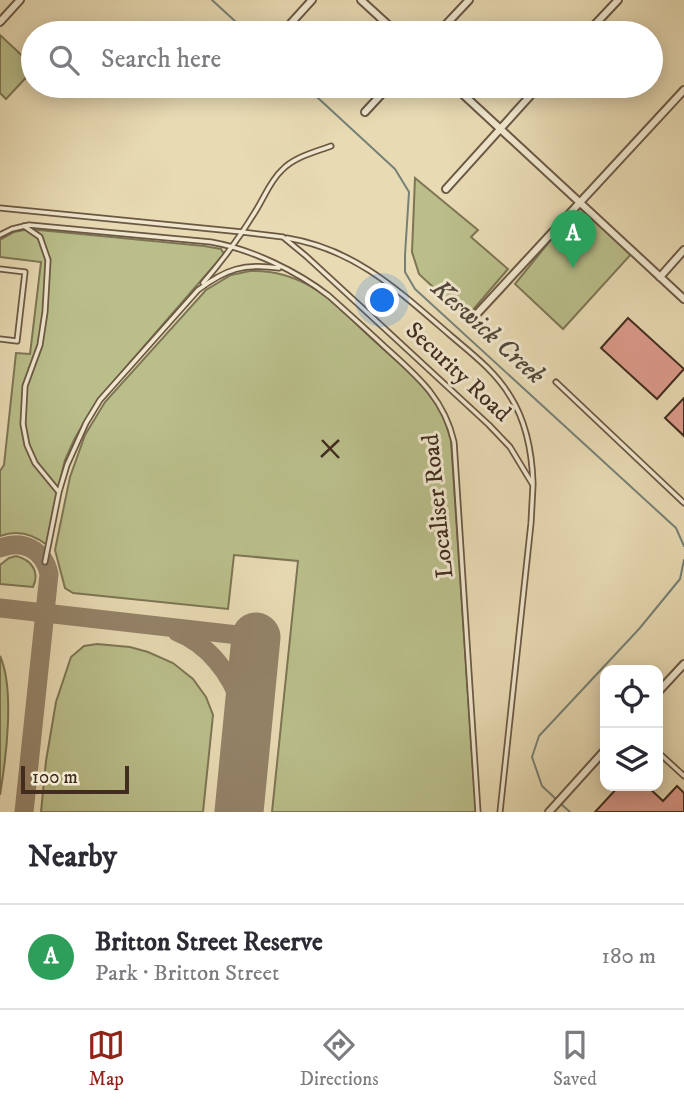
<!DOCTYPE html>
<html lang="en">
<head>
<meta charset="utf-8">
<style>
  body { margin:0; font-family:"IM FELL DW Pica",serif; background:#f7f7f7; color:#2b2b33 }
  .controls { position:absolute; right:21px; bottom:21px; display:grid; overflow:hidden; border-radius:14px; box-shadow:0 4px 18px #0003 }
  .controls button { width:63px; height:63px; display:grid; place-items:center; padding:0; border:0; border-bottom:2px solid #e1e1e2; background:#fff; color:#2b2b33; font:35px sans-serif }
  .scale { position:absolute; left:21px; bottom:18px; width:108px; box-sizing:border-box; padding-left:7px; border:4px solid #412c1f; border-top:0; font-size:19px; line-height:24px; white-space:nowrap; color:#412c1f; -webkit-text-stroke:5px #f0e7ce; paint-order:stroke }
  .you { position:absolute; left:383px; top:301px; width:24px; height:24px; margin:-18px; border:5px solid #fff; border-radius:50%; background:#1a73e8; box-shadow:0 0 0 10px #1a73e833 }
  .badge { display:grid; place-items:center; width:46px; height:46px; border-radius:50%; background:#8f2418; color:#fff; font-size:23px; font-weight:700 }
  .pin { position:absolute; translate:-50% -58px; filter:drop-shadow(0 2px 4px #0008) }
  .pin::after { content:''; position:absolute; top:37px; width:24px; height:21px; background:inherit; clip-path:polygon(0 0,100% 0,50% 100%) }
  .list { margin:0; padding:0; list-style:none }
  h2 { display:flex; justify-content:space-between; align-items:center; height:91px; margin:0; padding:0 28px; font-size:30px }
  h2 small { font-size:23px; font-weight:400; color:#7c7c81 }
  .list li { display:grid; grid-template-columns:46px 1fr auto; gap:21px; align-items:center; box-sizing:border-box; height:105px; padding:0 28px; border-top:2px solid #e1e1e2 }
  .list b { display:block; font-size:26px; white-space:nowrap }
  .list p { margin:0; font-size:23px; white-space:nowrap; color:#7c7c81 }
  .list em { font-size:23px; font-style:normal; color:#7c7c81 }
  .icon { flex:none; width:38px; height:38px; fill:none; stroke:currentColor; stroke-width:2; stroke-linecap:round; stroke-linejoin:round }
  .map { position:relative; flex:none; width:684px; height:812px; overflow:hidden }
  .search { position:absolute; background:#fff; box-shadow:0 4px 18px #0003; left:21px; right:21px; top:21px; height:77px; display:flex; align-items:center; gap:18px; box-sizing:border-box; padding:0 24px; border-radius:38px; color:#7c7c81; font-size:26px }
  .sheet { height:196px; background:#fff }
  nav { display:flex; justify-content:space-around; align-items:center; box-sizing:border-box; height:98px; border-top:2px solid #e1e1e2; background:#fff; font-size:19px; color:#7c7c81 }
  nav a { display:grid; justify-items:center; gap:4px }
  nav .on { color:#8f2418 }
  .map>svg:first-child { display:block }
  .green { fill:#b9be8a; stroke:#7d7554; stroke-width:2 }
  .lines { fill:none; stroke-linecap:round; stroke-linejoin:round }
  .stream { stroke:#758177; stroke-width:2 }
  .taxiway { stroke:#948369; stroke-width:19 }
  .runway { stroke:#948369; stroke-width:49 }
  .building { fill:#dc9b8c; stroke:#412c1f; stroke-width:2 }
  .service-casing { stroke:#6b5844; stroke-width:7 }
  .minor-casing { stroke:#6b5844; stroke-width:10 }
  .service { stroke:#f0e7ce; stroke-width:3.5 }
  .minor { stroke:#f0e7ce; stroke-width:6 }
  .ticks { fill:none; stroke:#412c1f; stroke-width:2.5 }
  .labels { text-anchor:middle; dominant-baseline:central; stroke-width:6; stroke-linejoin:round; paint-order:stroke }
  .street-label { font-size:24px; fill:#412c1f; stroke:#f0e7ce }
  .water-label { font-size:26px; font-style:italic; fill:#52483c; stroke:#f0e7ce }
</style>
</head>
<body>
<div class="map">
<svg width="684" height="812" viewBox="0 0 684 812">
  <rect width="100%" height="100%" fill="#e8dab3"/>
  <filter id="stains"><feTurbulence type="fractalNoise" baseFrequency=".00286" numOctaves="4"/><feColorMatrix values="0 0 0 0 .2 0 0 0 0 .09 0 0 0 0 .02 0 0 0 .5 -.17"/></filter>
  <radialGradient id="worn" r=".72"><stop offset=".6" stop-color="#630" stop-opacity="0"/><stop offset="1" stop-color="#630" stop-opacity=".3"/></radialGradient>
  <g class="green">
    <polygon points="0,35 33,66 33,70 6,99 0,93"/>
    <polygon points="415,178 478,230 471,237 508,269 466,318 419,274 412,252"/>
    <polygon points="580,204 633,252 563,329 515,284"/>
    <path d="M29,229l175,17 17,3 3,5 -125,144 -24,40 -10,22 -12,50 -6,35c-14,-11 -29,-16 -47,-9v-65l4,-6 12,-112 14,1 11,-92 -41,-5v-17l14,-8z"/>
    <path d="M250,271c22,-1 43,5 62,16 22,12 39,33 57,49 22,21 48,40 65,65 9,12 13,26 17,40l22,329 4,42h-205l26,-251 -64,-6 -6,54 -155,-16 -8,-5 -10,-38 15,-73 15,-42 20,-33 101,-112 25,-15z"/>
    <path d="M16,556c16,4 24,16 17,31l-33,-3v-19l9,-7z"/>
    <polygon points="97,644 130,647 148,652 173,663 193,679 206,697 213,715 203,812 41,812 46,761 56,702 71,657 84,646"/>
    <path d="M0,656c15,33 6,103 0,139z"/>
  </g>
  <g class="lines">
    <g class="stream">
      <polyline points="212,0 248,33"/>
      <polyline points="305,86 395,169 409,192 405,255 405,272 415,289 676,528 684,546"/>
      <polyline points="557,800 542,786 532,757 539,736 639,629 680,579 684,560"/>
      <polyline points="561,804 570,812"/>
    </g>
    <g class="taxiway">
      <path d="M0,548c23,-9 44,2 49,26l-25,238"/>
      <polyline points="0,608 256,637"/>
      <path d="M177,632c31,12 54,42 64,73 4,11 4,22 5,33"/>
    </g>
    <polyline class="runway" points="239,812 256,637"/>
  </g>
  <g class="building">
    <polygon points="628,318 684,369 657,399 601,348"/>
    <polygon points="684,398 684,436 665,418"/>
    <polygon points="619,786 647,786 663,801 677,786 684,793 684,812 595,812"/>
  </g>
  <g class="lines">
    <g class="service-casing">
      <g id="service">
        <polyline points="0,208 242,232 283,237 306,256 489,425 510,447 533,485 531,523 500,812"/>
        <polyline points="24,226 40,237 48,260 45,312 40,345 25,386 23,424 27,445 35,463 58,491"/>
        <path d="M0,235l12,-6 17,-4 182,17c40,7 86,29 118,54 19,17 38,34 56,51 32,29 59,51 69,95l24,370"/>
        <path d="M287,238c68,11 112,53 163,97 21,18 45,36 60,61 16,25 22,57 23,87"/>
        <polyline points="0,269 25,272 17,341 0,339"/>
        <path d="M203,283c19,-22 37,-46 52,-71 9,-14 15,-31 27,-42 12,-13 33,-18 49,-24"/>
        <polyline points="556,382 684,503"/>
        <path d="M45,562l14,-70 8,-27 19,-42 14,-23 98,-110c28,-21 46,-27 81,-22"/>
        <polyline points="658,752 684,776"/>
      </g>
    </g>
    <g class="minor-casing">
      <g id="minor">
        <polyline points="361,0 397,33"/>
        <polyline points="0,22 20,0"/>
        <polyline points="282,33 312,0"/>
        <polyline points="438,33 469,0"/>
        <polyline points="587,33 618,0"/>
        <polyline points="454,86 684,299"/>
        <polyline points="365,112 389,86"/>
        <polyline points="446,189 539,86"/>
        <polyline points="660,277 684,250"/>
        <polyline points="473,318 684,90"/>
        <polyline points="658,692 684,664"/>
        <polyline points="549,812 605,750"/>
      </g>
    </g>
    <use href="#service" class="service"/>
    <use href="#minor" class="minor"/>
  </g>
  <path class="ticks" d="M322,440l17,18M321,457l18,-17"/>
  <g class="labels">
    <g class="street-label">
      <text transform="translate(458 372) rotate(43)">Security Road</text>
      <text transform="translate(438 506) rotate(-96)">Localiser Road</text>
    </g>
    <g class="water-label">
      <text transform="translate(488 332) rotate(42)">Keswick Creek</text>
    </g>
  </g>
  <rect width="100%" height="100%" filter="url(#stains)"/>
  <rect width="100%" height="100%" fill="url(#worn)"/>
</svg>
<div class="controls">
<button><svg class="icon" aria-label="locate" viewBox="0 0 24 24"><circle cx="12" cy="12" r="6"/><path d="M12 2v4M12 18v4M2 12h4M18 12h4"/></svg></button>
<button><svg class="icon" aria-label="layers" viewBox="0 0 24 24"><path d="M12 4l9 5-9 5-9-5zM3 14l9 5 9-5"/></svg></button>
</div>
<div class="scale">100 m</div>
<div class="you"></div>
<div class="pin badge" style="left:573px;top:268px;background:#2e9e5b">A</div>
<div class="search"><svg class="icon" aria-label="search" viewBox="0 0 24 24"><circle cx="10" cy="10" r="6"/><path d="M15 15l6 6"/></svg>Search here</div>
</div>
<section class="sheet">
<h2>Nearby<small></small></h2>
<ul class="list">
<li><span class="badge" style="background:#2e9e5b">A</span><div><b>Britton Street Reserve</b><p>Park · Britton Street</p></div><em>180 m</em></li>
</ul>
</section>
<nav>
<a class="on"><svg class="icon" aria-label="map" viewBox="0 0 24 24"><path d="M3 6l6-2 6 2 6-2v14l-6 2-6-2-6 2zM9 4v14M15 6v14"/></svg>Map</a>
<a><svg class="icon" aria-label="directions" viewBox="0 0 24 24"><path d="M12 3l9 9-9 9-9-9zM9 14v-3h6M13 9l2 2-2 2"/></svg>Directions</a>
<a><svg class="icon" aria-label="saved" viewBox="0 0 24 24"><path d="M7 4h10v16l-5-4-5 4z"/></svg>Saved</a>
</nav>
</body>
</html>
